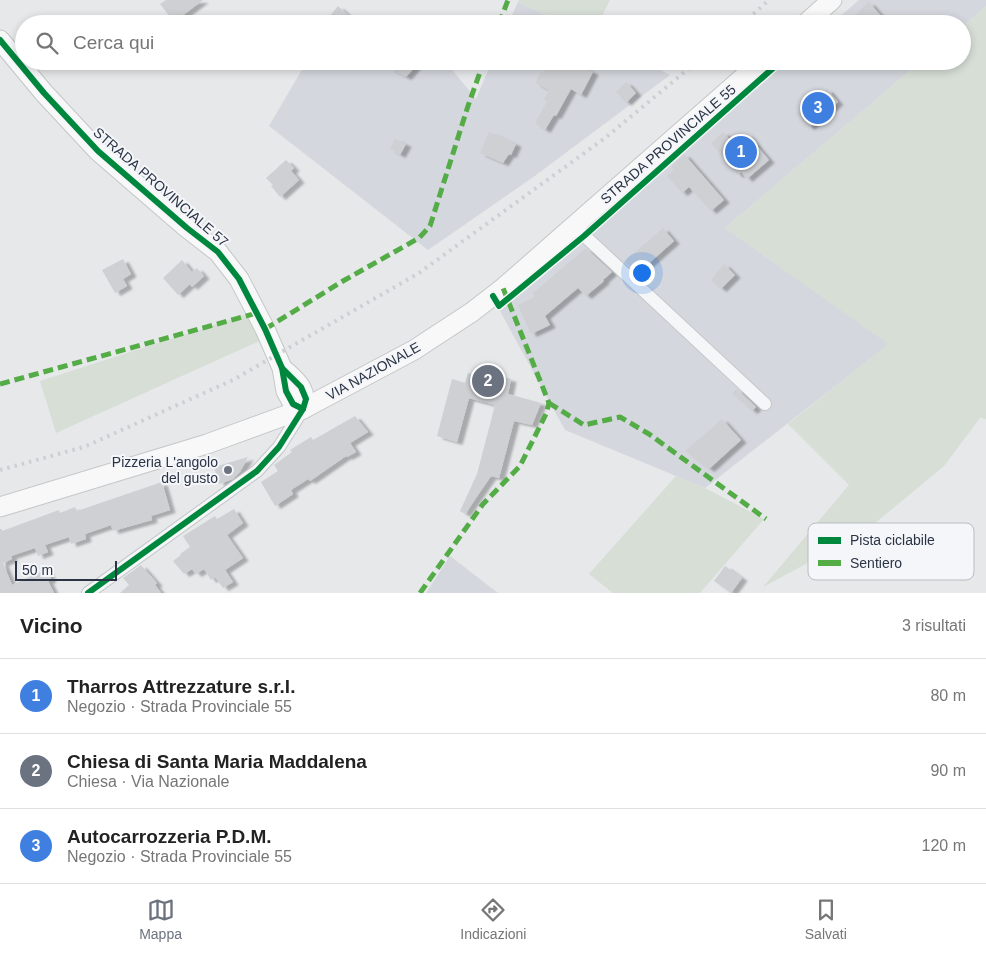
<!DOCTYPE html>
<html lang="it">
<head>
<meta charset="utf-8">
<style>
  body { margin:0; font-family:Arial,sans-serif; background:#f6f6f6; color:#222 }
  .scale { position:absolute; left:15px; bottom:12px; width:102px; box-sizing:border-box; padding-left:5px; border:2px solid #2b3445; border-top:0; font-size:14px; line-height:18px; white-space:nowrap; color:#2b3445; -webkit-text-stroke:4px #f4f6f9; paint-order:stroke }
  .you { position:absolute; left:641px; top:272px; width:18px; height:18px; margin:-12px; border:4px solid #fff; border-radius:50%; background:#1a73e8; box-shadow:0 0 0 8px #1a73e833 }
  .badge { display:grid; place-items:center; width:32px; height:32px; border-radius:50%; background:#6c737f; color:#fff; font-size:16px; font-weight:700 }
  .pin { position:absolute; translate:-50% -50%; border:2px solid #fff; box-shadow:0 1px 5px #0006 }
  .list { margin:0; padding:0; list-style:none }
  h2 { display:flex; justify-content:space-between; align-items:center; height:65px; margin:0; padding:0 20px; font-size:21px }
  h2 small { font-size:16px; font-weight:400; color:#767676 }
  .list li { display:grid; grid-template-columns:32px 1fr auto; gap:15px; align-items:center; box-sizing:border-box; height:75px; padding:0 20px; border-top:1px solid #e0e0e0 }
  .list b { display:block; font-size:19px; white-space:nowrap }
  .list p { margin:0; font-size:16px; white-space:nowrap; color:#767676 }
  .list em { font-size:16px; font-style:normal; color:#767676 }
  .icon { flex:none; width:28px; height:28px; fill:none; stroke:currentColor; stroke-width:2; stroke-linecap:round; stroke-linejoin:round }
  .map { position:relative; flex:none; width:986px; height:593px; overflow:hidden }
  .search { position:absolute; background:#fff; box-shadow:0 2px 8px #0003; left:15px; right:15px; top:15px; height:55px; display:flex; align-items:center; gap:12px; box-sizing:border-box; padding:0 18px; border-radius:28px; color:#767676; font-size:19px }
  .sheet { height:290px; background:#fff }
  nav { display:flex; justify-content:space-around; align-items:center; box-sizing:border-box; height:70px; border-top:1px solid #e0e0e0; background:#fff; font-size:14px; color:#767676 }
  nav a { display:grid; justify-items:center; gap:2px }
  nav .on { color:#6c737f }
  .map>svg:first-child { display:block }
  .built { fill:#d4d7dd }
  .green { fill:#d6ded6 }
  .building { fill:#ced0d3; filter:url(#shadow) }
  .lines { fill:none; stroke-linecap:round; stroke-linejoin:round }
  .street-casing { stroke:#c4c6c8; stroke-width:14 }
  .secondary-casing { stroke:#c4c6c8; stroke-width:21 }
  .street { stroke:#f5f6f7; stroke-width:12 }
  .secondary { stroke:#f8f8f8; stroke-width:19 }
  .rail { stroke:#cecfd2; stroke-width:4; stroke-dasharray:2.5 5; stroke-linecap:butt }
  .quiet { stroke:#54ac47; stroke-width:5; stroke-dasharray:10 5; stroke-linecap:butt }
  .cycleway-casing { stroke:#f4f6f9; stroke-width:9 }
  .cycleway { stroke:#00873e; stroke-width:6 }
  .poi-dot { fill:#6c737f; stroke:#f4f6f9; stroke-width:2 }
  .labels { text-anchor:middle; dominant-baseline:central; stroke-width:4; stroke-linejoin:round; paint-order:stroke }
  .street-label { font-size:14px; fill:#2b3445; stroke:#f4f6f9 }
  .poi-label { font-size:14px; fill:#2b3445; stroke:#f4f6f9; text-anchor:end }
  .key { fill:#f4f6f9; stroke:#b8bcc3; stroke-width:1 }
  .key-label { font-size:14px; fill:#2b3445 }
</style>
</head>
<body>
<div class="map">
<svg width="986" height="593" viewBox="0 0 986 593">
  <defs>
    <filter id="shadow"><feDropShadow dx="5.5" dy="3" stdDeviation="1" flood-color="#0004"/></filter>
  </defs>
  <rect width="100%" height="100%" fill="#e6e8ea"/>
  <g class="built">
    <polygon points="859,0 986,0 986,6 962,27 962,24 831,24"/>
    <polygon points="518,2 565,24 508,24"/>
    <polygon points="307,61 374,61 390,70 396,61 445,61 476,99 492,61 643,61 670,75 532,178 428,250 269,126"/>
    <polygon points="788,61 921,61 725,228 889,344 705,488 565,430 500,311"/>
    <polygon points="450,556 498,593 426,593"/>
  </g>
  <g class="green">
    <polygon points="519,0 610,0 598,24 565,24 518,2"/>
    <polygon points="986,6 986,419 980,418 944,466 863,533 763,587 849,485 788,424 888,344 725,228 921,61 962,61 962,27"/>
    <polygon points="245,315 264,339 56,433 40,381"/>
    <polygon points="676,476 705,488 764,519 700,593 613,593 589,574"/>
  </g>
  <g class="building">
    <polygon points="166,0 203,0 174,22 160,4"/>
    <polygon points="869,2 888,24 863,24 855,15"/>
    <polygon points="338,6 350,17 344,24 338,24 329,17"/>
    <polygon points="395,61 420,61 406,77 389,68"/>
    <polygon points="557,61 572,61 593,72 581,95 571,89 556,116 554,115 545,130 535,123 547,101 544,100 549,90 535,83 541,72 543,73 548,64 554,67"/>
    <polygon points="626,82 636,93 626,103 616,92"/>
    <polygon points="827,89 838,102 809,127 797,113"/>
    <polygon points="489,132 516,144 511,155 509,154 503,163 480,153"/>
    <polygon points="723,132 735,145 747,134 769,160 747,179 741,172 738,175 711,143"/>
    <polygon points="395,139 406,144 400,155 390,149"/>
    <polygon points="684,154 724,200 711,211 689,187 682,193 667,176 674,170 671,167"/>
    <polygon points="286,160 294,168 291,171 299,180 280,197 271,186 273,185 266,178"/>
    <polygon points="663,228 674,241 637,274 625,261"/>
    <polygon points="586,248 612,272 603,280 604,281 586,296 578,288 545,316 550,325 531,334 518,305 535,297 533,293"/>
    <polygon points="123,259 131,274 123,279 127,286 115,293 102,270"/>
    <polygon points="182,260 192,272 197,268 204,276 192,287 190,284 178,295 163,278"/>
    <polygon points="724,264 735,275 721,289 711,280"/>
    <polygon points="476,370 511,379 508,394 541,403 532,425 514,421 499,478 491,476 465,514 460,511 477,474 495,405 469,398 457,442 437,436 452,379 465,383 468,373 475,375"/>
    <polygon points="737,389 756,407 752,411 732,393"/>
    <polygon points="355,416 368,432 350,443 356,452 347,457 346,456 310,481 308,479 291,490 293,494 275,506 261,482 278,471 274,465 292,452 290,450 311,437 313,440"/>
    <polygon points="722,419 741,440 709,469 685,451"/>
    <polygon points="248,457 240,472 233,479 219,484 214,467"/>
    <polygon points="162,482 170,510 151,516 152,520 113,531 111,525 85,534 86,539 71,544 69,537 45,545 48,552 38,556 35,548 11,556 12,559 3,563 12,585 47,569 51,579 48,581 54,593 0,593 0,529 2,529 2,531 59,510 60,513 75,507 77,511"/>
    <polygon points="234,509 243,523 227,535 243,558 225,570 233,582 223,588 215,577 211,580 204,569 196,574 192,569 184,574 173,561 181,555 180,554 190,547 183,536 215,516 217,519"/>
    <polygon points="141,565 157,583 155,585 161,593 120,593 129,585 123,578"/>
    <polygon points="725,566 742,578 731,593 714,581"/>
  </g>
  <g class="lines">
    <g class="street-casing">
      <g id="street">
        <polyline points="574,226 765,404"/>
        <polyline points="88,593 257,471 279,447 303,409"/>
      </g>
    </g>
    <g class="secondary-casing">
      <g id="secondary">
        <polyline points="805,24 832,0"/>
        <polyline points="0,40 44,93 98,151 187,228 218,252 239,279 265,329 282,368 286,391 293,404 303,409"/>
        <path d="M282,368c14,13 26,20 21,41"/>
        <polyline points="0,507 207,444 303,409 414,350 472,312 503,288 762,61"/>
      </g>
    </g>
    <use href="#street" class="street"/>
    <use href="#secondary" class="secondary"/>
    <g class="rail">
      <polyline points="742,24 769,0"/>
      <polyline points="0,470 84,447 233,380 419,273 605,138 698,61"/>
    </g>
    <g class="quiet">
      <polyline points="499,24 508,0"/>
      <polyline points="265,329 343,281 419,238 430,226 468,106 484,61"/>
      <polyline points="0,384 257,313"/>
      <polyline points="549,403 584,425 620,417 649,434 766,519"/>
      <polyline points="420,593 483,504 520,466 546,414 549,403 503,288"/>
    </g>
    <g class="cycleway-casing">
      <g id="cycleway">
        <polyline points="0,40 44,93 98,151 187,228 218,252 239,279 265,329 282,368 286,391 293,404 303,409"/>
        <polyline points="493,296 499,306 584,236 781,61"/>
        <polyline points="88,593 257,471 279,447 303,409 306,399 301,387 282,368"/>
      </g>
    </g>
    <use href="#cycleway" class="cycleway"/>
  </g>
  <circle class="poi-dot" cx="228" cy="470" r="5"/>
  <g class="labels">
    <g class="street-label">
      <text transform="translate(668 144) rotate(-41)">STRADA PROVINCIALE 55</text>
      <text transform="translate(161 187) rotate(41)">STRADA PROVINCIALE 57</text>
      <text transform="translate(373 371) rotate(-29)">VIA NAZIONALE</text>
    </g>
    <g class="poi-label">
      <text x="218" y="462">Pizzeria L'angolo<tspan x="218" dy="16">del gusto</tspan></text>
    </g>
  </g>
  <rect x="808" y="523" width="166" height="57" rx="8" class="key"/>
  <rect x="818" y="537" width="23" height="7" fill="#00873e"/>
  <rect x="818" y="560" width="23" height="6" fill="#54ac47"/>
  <g class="key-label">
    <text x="850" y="545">Pista ciclabile</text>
    <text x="850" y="568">Sentiero</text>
  </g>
</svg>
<div class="scale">50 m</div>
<div class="you"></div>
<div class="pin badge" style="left:741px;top:152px;background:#3f7fe0">1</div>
<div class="pin badge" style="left:488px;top:381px;background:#6b7280">2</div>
<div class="pin badge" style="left:818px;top:108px;background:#3f7fe0">3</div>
<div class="search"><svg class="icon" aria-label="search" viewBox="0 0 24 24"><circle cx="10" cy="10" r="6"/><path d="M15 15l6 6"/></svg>Cerca qui</div>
</div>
<section class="sheet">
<h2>Vicino<small>3 risultati</small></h2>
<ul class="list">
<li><span class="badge" style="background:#3f7fe0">1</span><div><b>Tharros Attrezzature s.r.l.</b><p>Negozio · Strada Provinciale 55</p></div><em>80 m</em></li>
<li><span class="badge" style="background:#6b7280">2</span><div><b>Chiesa di Santa Maria Maddalena</b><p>Chiesa · Via Nazionale</p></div><em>90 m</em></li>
<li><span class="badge" style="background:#3f7fe0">3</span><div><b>Autocarrozzeria P.D.M.</b><p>Negozio · Strada Provinciale 55</p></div><em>120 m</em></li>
</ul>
</section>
<nav>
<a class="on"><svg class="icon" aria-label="map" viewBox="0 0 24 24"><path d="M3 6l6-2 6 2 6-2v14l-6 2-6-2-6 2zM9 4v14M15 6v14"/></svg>Mappa</a>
<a><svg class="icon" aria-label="directions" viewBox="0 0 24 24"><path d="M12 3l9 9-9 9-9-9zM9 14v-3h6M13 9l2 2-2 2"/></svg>Indicazioni</a>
<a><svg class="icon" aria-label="saved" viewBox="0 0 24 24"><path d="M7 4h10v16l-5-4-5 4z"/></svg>Salvati</a>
</nav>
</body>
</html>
